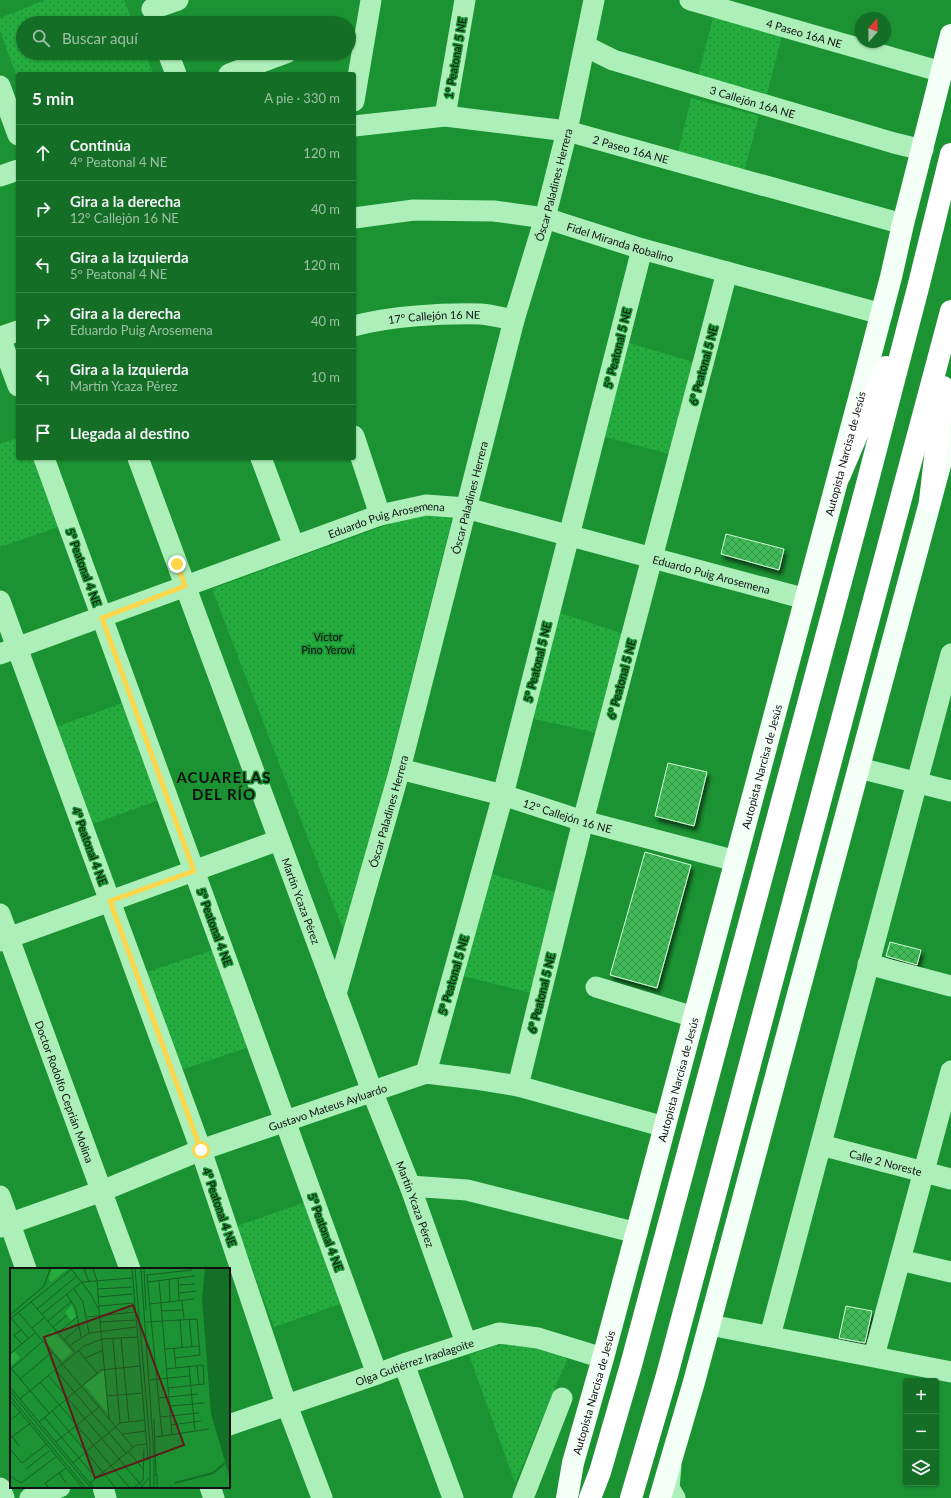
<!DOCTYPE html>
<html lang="es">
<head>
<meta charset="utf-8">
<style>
  body { margin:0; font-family:Lato,sans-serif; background:#217632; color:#f1f3f6 }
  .controls { position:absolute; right:12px; bottom:12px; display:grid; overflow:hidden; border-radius:4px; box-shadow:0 1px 3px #0004 }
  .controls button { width:36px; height:36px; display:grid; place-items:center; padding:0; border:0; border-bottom:1px solid #338143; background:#146e26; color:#f1f3f6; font:20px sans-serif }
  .compass { position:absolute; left:855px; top:12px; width:36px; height:36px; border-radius:50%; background:#146e26; box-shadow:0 1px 3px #0004; rotate:20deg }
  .stop { position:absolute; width:12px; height:12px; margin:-9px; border:3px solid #ffd54a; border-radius:50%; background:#fff }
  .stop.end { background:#ffd54a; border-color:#fff; box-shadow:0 1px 4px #0008 }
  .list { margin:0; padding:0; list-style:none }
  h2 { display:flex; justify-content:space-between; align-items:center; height:52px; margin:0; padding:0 16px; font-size:17px }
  h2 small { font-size:13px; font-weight:400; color:#9dc0a7 }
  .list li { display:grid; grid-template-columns:26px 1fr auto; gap:12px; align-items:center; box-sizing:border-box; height:56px; padding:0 16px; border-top:1px solid #338143 }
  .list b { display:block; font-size:15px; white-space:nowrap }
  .list p { margin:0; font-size:13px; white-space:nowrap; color:#9dc0a7 }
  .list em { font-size:13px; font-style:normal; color:#9dc0a7 }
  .icon { flex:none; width:22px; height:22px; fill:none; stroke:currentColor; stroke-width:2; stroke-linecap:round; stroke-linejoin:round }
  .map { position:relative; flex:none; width:951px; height:1498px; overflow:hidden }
  .search { position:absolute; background:#146e26; box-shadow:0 1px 3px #0004; left:16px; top:16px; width:340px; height:44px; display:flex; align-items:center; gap:10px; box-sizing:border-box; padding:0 14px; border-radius:22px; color:#9dc0a7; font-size:15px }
  .panel { position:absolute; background:#146e26; box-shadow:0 1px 3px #0004; left:16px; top:72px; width:340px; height:388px; border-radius:4px }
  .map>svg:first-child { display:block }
  .park { fill:url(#park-dots) }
  .building { fill:url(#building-cross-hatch); stroke:#d3fada; filter:url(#shadow) }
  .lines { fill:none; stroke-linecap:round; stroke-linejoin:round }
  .minor { stroke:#acefb9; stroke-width:21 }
  .major { stroke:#f4fff7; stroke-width:22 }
  .highway { stroke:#fff; stroke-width:22 }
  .route { stroke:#ffd54a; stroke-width:5 }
  .labels { text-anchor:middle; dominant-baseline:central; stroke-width:3; stroke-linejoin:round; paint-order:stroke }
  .street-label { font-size:11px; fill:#111; stroke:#1b9333 }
  .park-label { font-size:11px; fill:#111; stroke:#1b9333 }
  .district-label { font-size:15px; font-weight:bold; letter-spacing:1px; fill:#111; stroke:#1b9333 }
  .inset-river { fill:none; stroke:#127126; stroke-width:2 }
  .inset-road { fill:none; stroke:#175f25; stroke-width:1 }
  .view { fill:#601a1a; fill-opacity:0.15; stroke:#601a1a; stroke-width:2 }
  .inset-edge { fill:none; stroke:#111; stroke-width:2 }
</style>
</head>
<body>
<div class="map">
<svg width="951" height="1498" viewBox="0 0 951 1498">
  <defs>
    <pattern id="park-dots" width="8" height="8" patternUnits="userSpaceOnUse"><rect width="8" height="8" fill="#24ac3e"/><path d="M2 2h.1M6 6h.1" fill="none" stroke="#1e8b33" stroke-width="1.8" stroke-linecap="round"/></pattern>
    <pattern id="building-cross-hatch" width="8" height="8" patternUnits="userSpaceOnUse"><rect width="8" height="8" fill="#3fb957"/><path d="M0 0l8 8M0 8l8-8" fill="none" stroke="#339547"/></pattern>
    <filter id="shadow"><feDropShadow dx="2.5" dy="4.5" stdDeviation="2" flood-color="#0009"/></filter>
  </defs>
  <rect width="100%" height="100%" fill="#1b9333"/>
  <g class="park">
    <polygon points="45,0 124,0 133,23 23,23 23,53 145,53 153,74 18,74 18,80 0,31 0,18"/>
    <polygon points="713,17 782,36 767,94 698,76"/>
    <polygon points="691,98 759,116 743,175 677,157"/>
    <polygon points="629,343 697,363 673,455 605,437"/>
    <polygon points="18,438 18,458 41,458 64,525 0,547 0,444"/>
    <polygon points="425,511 452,518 346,937 212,589"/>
    <polygon points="557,612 627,635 602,734 530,718"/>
    <polygon points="128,701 162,799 90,825 56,727"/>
    <polygon points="488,873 565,895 539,995 459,975"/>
    <polygon points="216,949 252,1046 181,1070 144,973"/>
    <polygon points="309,1201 346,1302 274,1327 237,1226"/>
    <polygon points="501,1344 538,1348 568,1357 515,1483 469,1355"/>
  </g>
  <g class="building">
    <polygon points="726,534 784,549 779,570 721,554"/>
    <polygon points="668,763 707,772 694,826 655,816"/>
    <polygon points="645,852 691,865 657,988 610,975"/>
    <polygon points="890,942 921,950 917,965 886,956"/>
    <polygon points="846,1306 872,1311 865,1343 839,1338"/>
  </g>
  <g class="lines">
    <g class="minor">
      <path id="s1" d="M690,0l252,72"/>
      <polyline points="152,9 178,0"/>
      <path id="s2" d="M585,46l28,14 281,83 29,7"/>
      <polyline points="168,53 176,74"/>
      <polyline points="229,74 286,53"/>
      <polyline points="0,86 18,135"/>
      <polyline points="354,101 371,0"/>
      <polyline points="445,116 465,0"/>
      <path id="s3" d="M354,126l91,-10 122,15 336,93"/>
      <polyline points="0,176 18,170"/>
      <path id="s4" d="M354,218l60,-8 80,1 51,7 97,31 240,65"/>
      <path id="s5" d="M354,326c36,-10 89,-13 127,-12 11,1 22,4 33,6"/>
      <polyline points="0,337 18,386"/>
      <polyline points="0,337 18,331"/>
      <polyline points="354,436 380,515"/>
      <polyline points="44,458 377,1374"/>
      <path id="s6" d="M138,458l234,633 38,95 56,157"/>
      <polyline points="261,458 294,546"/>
      <polyline points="0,601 201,1150 282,1392 322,1498"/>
      <path id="s7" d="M0,654l380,-139 46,-10 40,3 340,91"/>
      <polyline points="859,768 951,791"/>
      <path id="s8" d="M400,769l103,26 80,26 153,40"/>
      <path id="s9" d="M0,914l130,355"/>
      <polyline points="0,941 279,840"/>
      <polyline points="868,964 951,986"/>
      <polyline points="596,987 694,1017"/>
      <path id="s10" d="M336,994l64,-225 114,-449 31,-102 22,-87 27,-131"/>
      <polyline points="426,1073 503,795 642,249"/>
      <polyline points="518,1086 583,821 727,272"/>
      <path id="s11" d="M821,1145l130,34"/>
      <polyline points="410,1186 467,1190 637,1233"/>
      <polyline points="0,1196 26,1269"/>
      <path id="s12" d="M0,1227l102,-36 99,-41 225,-77 49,6 43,7 147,41"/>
      <polyline points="900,1260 951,1272"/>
      <polyline points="710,1325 951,1372"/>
      <polyline points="770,1336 951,654"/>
      <polyline points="874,1356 951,1071"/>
      <polyline points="404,1364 453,1498"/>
      <path id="s13" d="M229,1425l148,-51 27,-10 95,-31 39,5 65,20"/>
      <polyline points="671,1466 669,1488 675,1498"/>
      <polyline points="103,1487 106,1498"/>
      <polyline points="210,1487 214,1498"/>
      <polyline points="0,1488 4,1498"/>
      <polyline points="30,1498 60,1487"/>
      <polyline points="523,1498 562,1398"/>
    </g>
    <g class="major">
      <path id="s14" d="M567,1498l6,-35 30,-105 261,-978 27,-103 12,-53 48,-189"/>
      <polyline points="660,1498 694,1382 951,424"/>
    </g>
    <g class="highway">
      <polyline points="839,477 886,367"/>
      <polyline points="930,501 943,387"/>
      <polyline points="590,1498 600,1472 631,1365 867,484 919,284 951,154"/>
      <polyline points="631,1498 667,1375 951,311"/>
    </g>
  </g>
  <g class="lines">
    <polyline class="route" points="177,564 185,586 102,618 194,871 110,901 201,1150"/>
  </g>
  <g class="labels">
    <g class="street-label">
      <text stroke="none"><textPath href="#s1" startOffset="119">4 Paseo 16A NE</textPath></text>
      <text transform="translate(455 58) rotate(-80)">1º Peatonal 5 NE</text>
      <text stroke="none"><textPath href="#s2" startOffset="177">3 Callejón 16A NE</textPath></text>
      <text stroke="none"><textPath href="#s3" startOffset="281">2 Paseo 16A NE</textPath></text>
      <text stroke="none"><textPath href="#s10" startOffset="838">Óscar Paladines Herrera</textPath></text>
      <text stroke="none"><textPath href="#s4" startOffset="271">Fidel Miranda Robalino</textPath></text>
      <text stroke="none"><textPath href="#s5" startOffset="81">17° Callejón 16 NE</textPath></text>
      <text transform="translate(617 348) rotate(-76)">5º Peatonal 5 NE</text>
      <text transform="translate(703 365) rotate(-75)">6º Peatonal 5 NE</text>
      <text stroke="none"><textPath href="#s14" startOffset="1081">Autopista Narcisa de Jesús</textPath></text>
      <text stroke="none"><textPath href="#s10" startOffset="514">Óscar Paladines Herrera</textPath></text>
      <text stroke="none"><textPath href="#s7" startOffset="410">Eduardo Puig Arosemena</textPath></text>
      <text transform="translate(84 567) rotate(70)">5º Peatonal 4 NE</text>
      <text stroke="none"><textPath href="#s7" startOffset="746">Eduardo Puig Arosemena</textPath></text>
      <text transform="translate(537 662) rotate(-76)">5º Peatonal 5 NE</text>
      <text transform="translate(621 679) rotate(-75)">6º Peatonal 5 NE</text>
      <text stroke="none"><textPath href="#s14" startOffset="757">Autopista Narcisa de Jesús</textPath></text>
      <text stroke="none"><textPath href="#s10" startOffset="190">Óscar Paladines Herrera</textPath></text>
      <text stroke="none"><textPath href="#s8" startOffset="174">12° Callejón 16 NE</textPath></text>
      <text transform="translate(90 846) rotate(70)">4º Peatonal 4 NE</text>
      <text stroke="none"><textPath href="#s6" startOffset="472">Martín Ycaza Pérez</textPath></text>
      <text transform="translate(215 927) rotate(70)">5º Peatonal 4 NE</text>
      <text transform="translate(453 975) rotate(-74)">5º Peatonal 5 NE</text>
      <text transform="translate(541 993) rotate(-76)">6º Peatonal 5 NE</text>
      <text stroke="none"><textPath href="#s14" startOffset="433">Autopista Narcisa de Jesús</textPath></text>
      <text stroke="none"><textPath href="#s9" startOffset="189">Doctor Rodolfo Ceprián Molina</textPath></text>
      <text stroke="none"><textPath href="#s12" startOffset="349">Gustavo Mateus Ayluardo</textPath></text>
      <text stroke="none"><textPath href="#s11" startOffset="67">Calle 2 Noreste</textPath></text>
      <text stroke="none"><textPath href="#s6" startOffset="796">Martín Ycaza Pérez</textPath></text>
      <text transform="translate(220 1207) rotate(71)">4º Peatonal 4 NE</text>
      <text transform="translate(326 1232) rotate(70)">5º Peatonal 4 NE</text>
      <text stroke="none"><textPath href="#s13" startOffset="196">Olga Gutiérrez Iraolagoite</textPath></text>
      <text stroke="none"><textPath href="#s14" startOffset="109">Autopista Narcisa de Jesús</textPath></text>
    </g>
    <g class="park-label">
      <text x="328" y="636">Víctor<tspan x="328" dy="13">Pino Yerovi</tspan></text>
    </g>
    <g class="district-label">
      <text x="224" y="777">ACUARELAS<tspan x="224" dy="17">DEL RÍO</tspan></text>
    </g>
  </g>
  <g transform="translate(10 1268)">
    <rect width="220" height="220" fill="#1b9333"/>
    <path d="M42,1h16l-17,13 -2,-3zM62,37l4,12 -5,4 -6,-9zM43,63l19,21 -10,9 -18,-22zM4,83l6,7 -9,8 -1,-11zM94,102l4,43 -24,-28z" fill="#24ac3e"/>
    <path d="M195,1h25v209l-19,-64 -9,-116z" fill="#127126"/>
    <path class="inset-river" d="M165,215l38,-10 12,-10"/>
    <path class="inset-road" d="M61,1l19,24 9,17 10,109M74,1l5,13M83,1l4,12 2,28M122,1l16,191M125,1l15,175v43M131,1l13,186v32M134,1l2,41M136,7l46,-5M137,7l15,161M168,10l1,23M159,11l1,23M149,12l13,155M138,14l47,-6M168,17l17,-1M64,21l9,13 6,31M88,21l34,-2M169,25l17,-2M57,27l9,14 5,28M88,29l35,-3M172,33l2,18M21,34l44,50M140,36l44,-5M89,38l35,-3M27,41l40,-33M151,43l22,-1M8,44l115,135M32,46l40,-32 50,-4M0,47l34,-29 6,-17M77,49l48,-5M1,50l17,20M0,51l62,-50M179,51l3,28M170,52l2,27M38,53l24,-20M90,54l35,-2M136,54l51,-3 3,36 -25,3M43,59l14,-12M22,60l13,-11M11,62l-7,5 8,9M48,65l19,-16M111,70l8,83M103,71l7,84M54,72l15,-13M59,78l20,-13 47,-6M164,80l2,20M155,81l35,-3M68,82l19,23M0,86l26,-22M75,90l18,-8M187,98l2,18M0,99l39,46M179,99l6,64M1,101l32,-28M45,101l71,84M156,101l37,-4 1,19 -36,4M38,107l93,110M10,111l32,-27M140,112l39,-4M30,114l89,105M0,119l83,100M0,123l80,96M0,128l75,91M97,128l35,-3M148,130l40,-4M10,131l64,-53 18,-7 35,-2M0,132l72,87M160,138l34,-3M42,143l63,76M34,149l52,61M150,149l39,-4M144,151l2,57M0,152l11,-8M29,154l62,-52 39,-4M161,157l30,-4M113,166l23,-3M2,168l7,10M146,169l53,-8M0,170l21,-15M46,174l43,-35M0,181l12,14 25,-19M118,183l16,19M63,195l47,-40 25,-3M16,201l23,-18M49,205l7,10M0,208l11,7 36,-27M80,215l46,-38 11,-1M38,219l-3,-4 21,-15M125,219l8,-7 1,-31M131,219l8,-9M147,219v-13"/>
    <path class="view" d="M123,37l51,140 -89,33 -51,-141z"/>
    <rect width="220" height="220" class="inset-edge"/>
  </g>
</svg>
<div class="controls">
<button>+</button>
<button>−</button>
<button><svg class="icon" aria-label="layers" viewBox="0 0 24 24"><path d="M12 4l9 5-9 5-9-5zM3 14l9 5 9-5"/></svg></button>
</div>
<svg class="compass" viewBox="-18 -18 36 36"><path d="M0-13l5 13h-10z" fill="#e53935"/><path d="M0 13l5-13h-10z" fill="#9dc0a7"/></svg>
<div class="stop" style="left:201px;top:1150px"></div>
<div class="stop end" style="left:177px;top:564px"></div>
<div class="search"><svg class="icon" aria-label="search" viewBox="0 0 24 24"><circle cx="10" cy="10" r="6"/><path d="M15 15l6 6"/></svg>Buscar aquí</div>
<section class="panel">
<h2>5 min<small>A pie · 330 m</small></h2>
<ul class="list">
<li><svg class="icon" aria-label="ahead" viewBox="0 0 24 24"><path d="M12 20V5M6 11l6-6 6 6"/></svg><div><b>Continúa</b><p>4º Peatonal 4 NE</p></div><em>120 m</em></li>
<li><svg class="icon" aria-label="right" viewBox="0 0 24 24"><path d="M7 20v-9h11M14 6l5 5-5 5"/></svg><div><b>Gira a la derecha</b><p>12° Callejón 16 NE</p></div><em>40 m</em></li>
<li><svg class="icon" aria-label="left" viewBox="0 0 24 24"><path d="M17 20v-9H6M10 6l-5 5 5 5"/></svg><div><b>Gira a la izquierda</b><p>5º Peatonal 4 NE</p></div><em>120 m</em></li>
<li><svg class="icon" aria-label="right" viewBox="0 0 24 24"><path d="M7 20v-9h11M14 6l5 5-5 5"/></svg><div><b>Gira a la derecha</b><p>Eduardo Puig Arosemena</p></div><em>40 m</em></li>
<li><svg class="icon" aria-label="left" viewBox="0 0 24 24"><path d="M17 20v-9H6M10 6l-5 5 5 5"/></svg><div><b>Gira a la izquierda</b><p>Martín Ycaza Pérez</p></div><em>10 m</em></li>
<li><svg class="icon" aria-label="arrive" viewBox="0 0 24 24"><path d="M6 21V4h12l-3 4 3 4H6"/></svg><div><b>Llegada al destino</b></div></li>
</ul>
</section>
</div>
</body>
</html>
